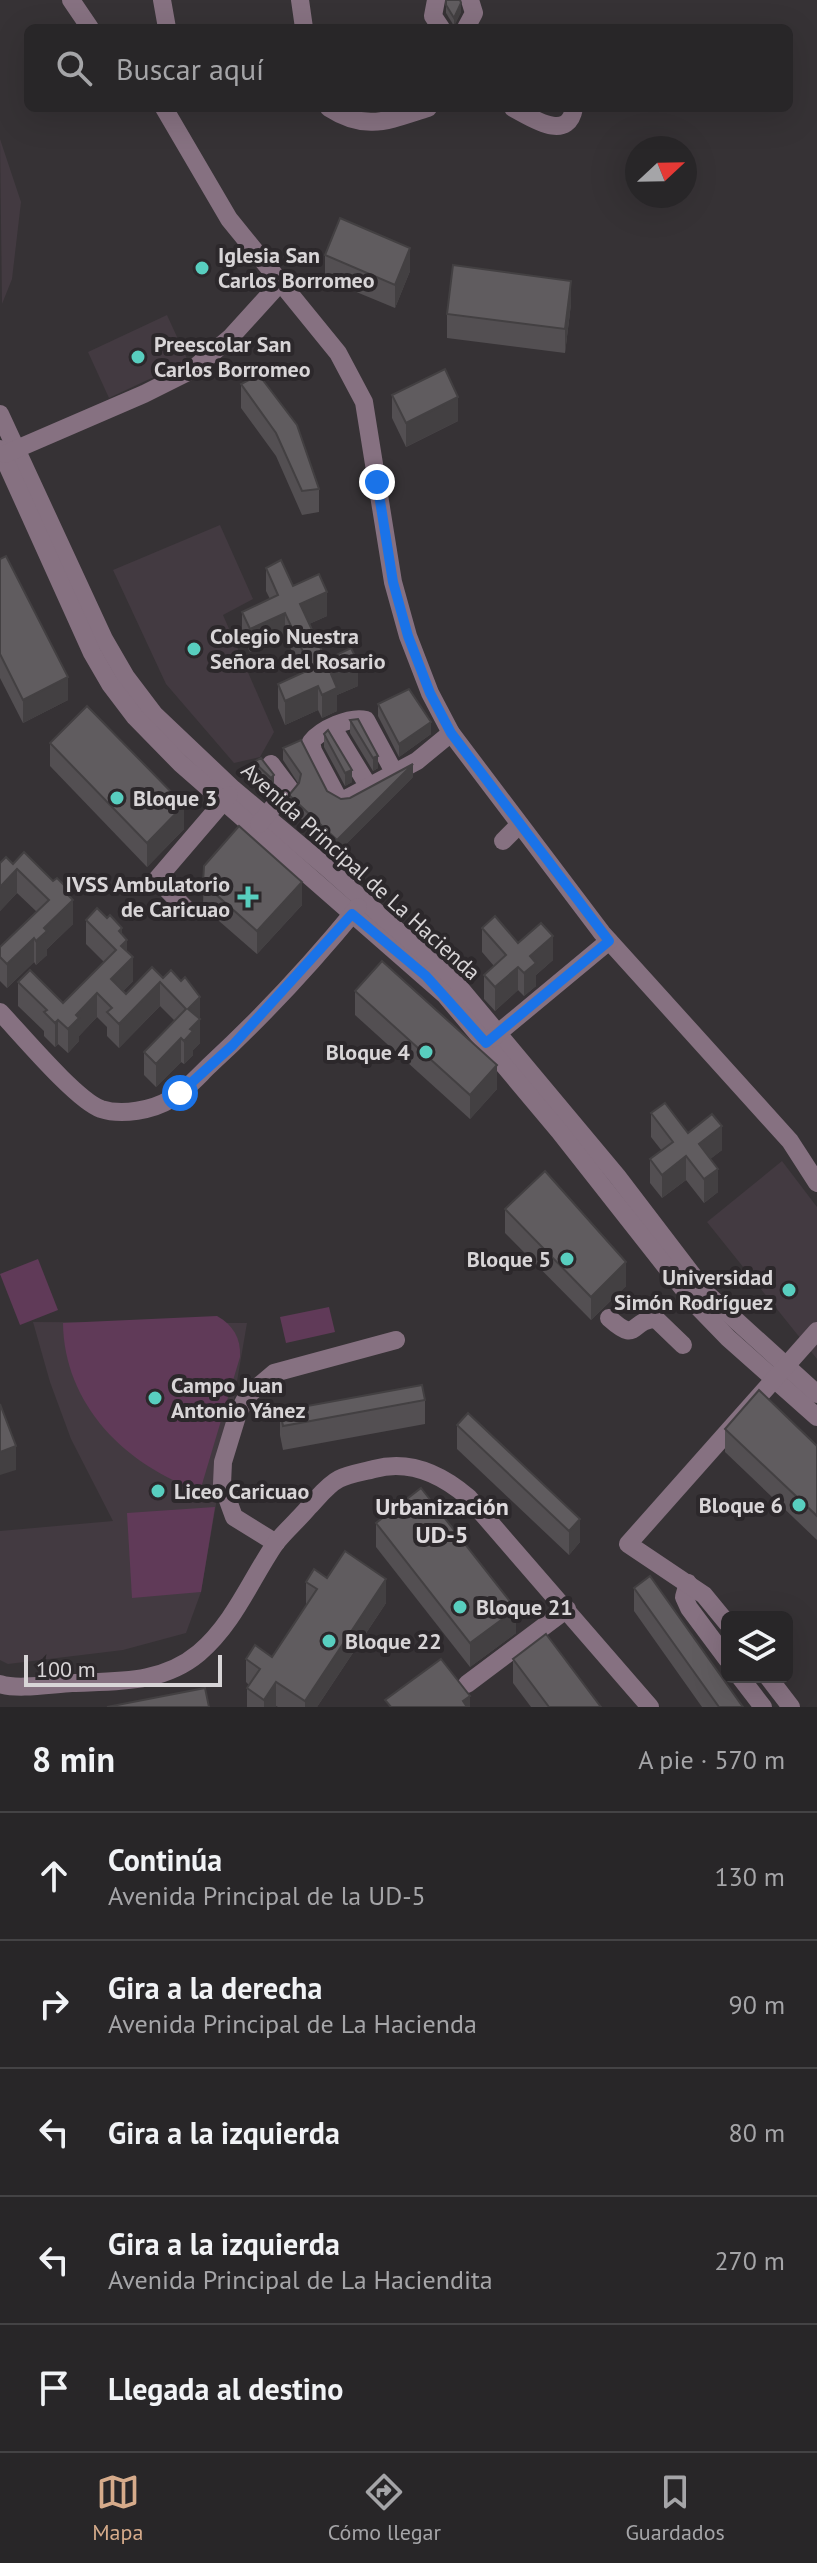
<!DOCTYPE html>
<html lang="es">
<head>
<meta charset="utf-8">
<style>
  body { margin:0; font-family:"PT Sans",sans-serif; background:#302e30; color:#f1f3f6 }
  .controls { position:absolute; right:24px; bottom:24px; display:grid; overflow:hidden; border-radius:12px; box-shadow:0 8px 32px #0002 }
  .controls button { width:72px; height:72px; display:grid; place-items:center; padding:0; border:0; border-bottom:2px solid #444345; background:#282628; color:#f1f3f6; font:40px sans-serif }
  .compass { position:absolute; left:625px; top:136px; width:72px; height:72px; border-radius:50%; background:#282628; box-shadow:0 8px 32px #0002; rotate:68deg }
  .scale { position:absolute; left:24px; bottom:20px; width:198px; box-sizing:border-box; padding-left:8px; border:4px solid #d8d5d7; border-top:0; font-size:22px; line-height:28px; white-space:nowrap; color:#d8d5d7; -webkit-text-stroke:6px #2c282b; paint-order:stroke }
  .stop { position:absolute; width:24px; height:24px; margin:-18px; border:6px solid #1a73e8; border-radius:50%; background:#fff }
  .stop.end { background:#1a73e8; border-color:#fff; box-shadow:0 2px 8px #0008 }
  .list { margin:0; padding:0; list-style:none }
  h2 { display:flex; justify-content:space-between; align-items:center; height:104px; margin:0; padding:0 32px; font-size:34px }
  h2 small { font-size:26px; font-weight:400; color:#a5a5a8 }
  .list li { display:grid; grid-template-columns:52px 1fr auto; gap:24px; align-items:center; box-sizing:border-box; height:128px; padding:0 32px; border-top:2px solid #444345 }
  .list b { display:block; font-size:30px; white-space:nowrap }
  .list p { margin:0; font-size:26px; white-space:nowrap; color:#a5a5a8 }
  .list em { font-size:26px; font-style:normal; color:#a5a5a8 }
  .icon { flex:none; width:44px; height:44px; fill:none; stroke:currentColor; stroke-width:2; stroke-linecap:round; stroke-linejoin:round }
  .map { position:relative; flex:none; width:817px; height:1707px; overflow:hidden }
  .search { position:absolute; background:#282628; box-shadow:0 8px 32px #0002; left:24px; right:24px; top:24px; height:88px; display:flex; align-items:center; gap:20px; box-sizing:border-box; padding:0 28px; border-radius:12px; color:#a5a5a8; font-size:30px }
  .sheet { height:744px; background:#282628 }
  nav { display:flex; justify-content:space-around; align-items:center; box-sizing:border-box; height:112px; border-top:2px solid #444345; background:#282628; font-size:22px; color:#a5a5a8 }
  nav a { display:grid; justify-items:center; gap:4px }
  nav .on { color:#d6ab8b }
  .map>svg:first-child { display:block }
  .built { fill:#433a41 }
  .green { fill:#603a58 }
  .lines { fill:none; stroke-linecap:round; stroke-linejoin:round }
  .minor { stroke:#867181; stroke-width:18 }
  .wall { fill:#534f52 }
  .shaded-wall { fill:#434042 }
  .building { fill:#605c5f; stroke:#434042; stroke-width:2 }
  .route { stroke:#1a73e8; stroke-width:10 }
  .poi-dot { fill:#58cebf; stroke:#2c282b; stroke-width:3 }
  .labels { text-anchor:middle; dominant-baseline:central; stroke-width:8; stroke-linejoin:round; paint-order:stroke }
  .poi-label { font-size:22px; font-weight:bold; fill:#d8d5d7; stroke:#2c282b; text-anchor:start }
  .street-label { font-size:22px; fill:#d8d5d7; stroke:#2c282b }
  .neighbourhood-label { font-size:24px; font-weight:bold; fill:#dfdbde; stroke:#2c282b }
</style>
</head>
<body>
<div class="map">
<svg width="817" height="1707" viewBox="0 0 817 1707">
  <rect width="100%" height="100%" fill="#363235"/>
  <g class="built">
    <polygon points="0,139 21,202 12,279 2,304"/>
    <polygon points="167,315 188,361 109,398 88,352"/>
    <polygon points="220,525 253,599 223,615 274,732 260,757 234,763 166,684 113,570"/>
    <polygon points="782,1161 817,1207 817,1359 707,1222"/>
    <polygon points="33,1322 247,1323 201,1592 186,1633 123,1650 8,1664 0,1660 0,1531 113,1521 71,1439 50,1382"/>
  </g>
  <g class="green">
    <polygon points="38,1259 58,1310 20,1325 0,1274"/>
    <polygon points="329,1307 335,1332 286,1343 280,1317"/>
    <path d="M217,1316c16,9 24,22 23,41l-40,134c-74,-25 -136,-86 -137,-168z"/>
    <polygon points="215,1507 201,1592 132,1598 127,1513"/>
  </g>
  <g class="lines">
    <g class="minor">
      <polyline points="71,0 90,28"/>
      <polyline points="162,0 167,28"/>
      <polyline points="300,0 304,28"/>
      <polyline points="436,0 433,16 441,28"/>
      <polyline points="466,28 474,13 470,0"/>
      <polyline points="164,108 229,219 338,353 364,402 393,582 408,636 430,693 451,733 602,933 790,1141 817,1183"/>
      <path d="M329,108c37,24 60,12 99,0"/>
      <path d="M513,108c19,10 55,35 61,0"/>
      <polyline points="0,414 104,639 126,677 154,714 233,789 325,866 455,982 617,1176 707,1294 817,1394"/>
      <polyline points="0,449 92,653 110,684 135,717 181,764 445,995 559,1131 696,1305 728,1338 817,1417"/>
      <polyline points="5,454 144,394 192,370 230,338 280,283"/>
      <polyline points="333,728 369,787"/>
      <path d="M394,772l-28,-52c-16,-4 -45,9 -55,22l2,9 25,47 6,2 73,-39 34,-28"/>
      <polyline points="259,824 289,788 271,764"/>
      <polyline points="503,841 519,825"/>
      <polyline points="188,911 157,879 229,795"/>
      <path d="M0,1012c21,22 76,88 101,97 21,7 52,1 70,-10 16,-9 28,-24 41,-36 52,-48 101,-101 146,-156"/>
      <polyline points="491,1039 609,941"/>
      <path d="M609,1318c30,27 20,2 47,1l27,26"/>
      <polyline points="276,1543 234,1517 222,1484 223,1462 238,1413 247,1396 274,1373 396,1340"/>
      <polyline points="688,1583 684,1597 689,1608 727,1659"/>
      <polyline points="727,1623 704,1595 628,1544 817,1331"/>
      <polyline points="740,1677 763,1707"/>
      <polyline points="768,1677 791,1707"/>
      <path d="M0,1684c17,6 52,0 72,-1 45,-2 90,1 127,-30 35,-30 51,-72 76,-109 10,-13 23,-24 33,-36 9,-9 19,-23 31,-29 10,-5 24,-7 35,-10 36,-10 67,5 94,28l182,210"/>
      <polyline points="467,1684 567,1609"/>
    </g>
  </g>
  <g class="wall">
    <polygon points="446,5 461,12 454,26 446,13"/>
    <polygon points="325,255 410,271 395,308 325,279"/>
    <polygon points="571,304 565,353 447,338 447,314"/>
    <polygon points="241,384 319,489 319,512 302,515 276,456 241,408"/>
    <polygon points="392,395 458,421 406,447 392,418"/>
    <polygon points="0,559 68,700 23,723 0,678"/>
    <polygon points="266,568 293,586 327,616 309,624 326,660 358,686 337,695 337,711 322,718 318,710 285,725 278,708 278,684 302,673 285,636 250,652 242,636 242,612 270,599 266,591"/>
    <polygon points="378,704 431,734 399,757 378,716"/>
    <polygon points="350,720 378,756 378,768 373,771 350,733"/>
    <polygon points="324,734 352,782 345,786 324,747"/>
    <polygon points="50,743 184,829 147,867 50,766"/>
    <polygon points="283,748 327,791 341,799 350,798 413,777 337,853 289,807 289,795 298,783 283,760"/>
    <polygon points="254,762 274,775 274,788 271,791 254,774"/>
    <polygon points="0,863 13,864 69,896 73,924 47,949 47,955 36,965 34,962 7,988 0,981 0,947 37,912 17,893 0,911"/>
    <polygon points="204,866 302,905 257,954 203,907"/>
    <polygon points="107,918 122,935 127,951 133,981 123,991 126,994 163,978 181,981 200,997 200,1043 193,1050 193,1055 184,1064 181,1062 156,1087 144,1075 144,1052 175,1021 160,1006 119,1048 107,1036 107,1027 97,1017 79,1036 79,1041 68,1053 58,1044 55,1047 44,1036 44,1031 18,1006 18,982 63,1003 104,962 86,944 86,920"/>
    <polygon points="482,928 518,943 553,960 536,975 536,986 524,996 518,990 495,1011 484,999 484,975 494,966 482,952"/>
    <polygon points="355,991 497,1089 470,1119 355,1015"/>
    <polygon points="651,1113 722,1150 710,1159 718,1192 704,1203 686,1180 662,1198 650,1183 650,1159 662,1151 651,1137"/>
    <polygon points="505,1209 626,1286 591,1320 505,1233"/>
    <polygon points="425,1400 425,1424 283,1450 280,1435 280,1411"/>
    <polygon points="468,1413 580,1542 569,1555 457,1449 457,1425"/>
    <polygon points="725,1429 817,1446 817,1540 725,1452"/>
    <polygon points="376,1523 516,1633 470,1667 376,1547"/>
    <polygon points="327,1578 386,1603 317,1707 278,1707 276,1706 275,1707 247,1707 247,1688 249,1685 246,1682 246,1659 272,1657 306,1606 306,1582"/>
    <polygon points="634,1588 743,1707 702,1707 634,1611"/>
    <polygon points="513,1659 601,1707 531,1707 513,1683"/>
  </g>
  <g class="shaded-wall">
    <polygon points="461,3 461,12 454,26 454,18"/>
    <polygon points="410,248 410,271 395,308 395,285"/>
    <polygon points="571,281 571,304 565,353 565,329"/>
    <polygon points="458,397 458,421 406,447 406,423"/>
    <polygon points="327,592 327,616 300,628 300,604"/>
    <polygon points="285,613 285,636 250,652 250,629"/>
    <polygon points="358,662 358,686 337,695 337,711 322,718 322,695 331,674"/>
    <polygon points="68,677 68,700 23,723 23,700"/>
    <polygon points="318,686 318,710 285,725 285,701"/>
    <polygon points="431,722 431,734 399,757 399,744"/>
    <polygon points="378,756 378,768 373,771 373,758"/>
    <polygon points="413,764 413,777 337,853 337,840"/>
    <polygon points="352,770 352,782 345,786 345,773"/>
    <polygon points="274,775 274,788 271,791 271,778"/>
    <polygon points="184,805 184,829 147,867 147,843"/>
    <polygon points="17,869 17,893 0,911 0,887"/>
    <polygon points="302,882 302,905 257,954 257,931"/>
    <polygon points="69,890 69,904 73,900 73,924 47,949 47,955 36,965 36,941"/>
    <polygon points="122,928 122,944 127,940 127,963 133,957 133,981 111,1003 111,979 119,931"/>
    <polygon points="553,936 553,960 536,975 536,986 524,996 524,973 530,956"/>
    <polygon points="34,938 34,962 7,988 7,964"/>
    <polygon points="518,967 518,990 495,1011 495,987"/>
    <polygon points="160,982 160,1006 119,1048 119,1024"/>
    <polygon points="97,993 97,1017 79,1036 79,1041 68,1053 68,1029 76,1015"/>
    <polygon points="200,997 200,1043 193,1050 193,1055 184,1064 184,1041 188,1009"/>
    <polygon points="58,1020 58,1044 55,1047 55,1023"/>
    <polygon points="181,1038 181,1062 156,1087 156,1064"/>
    <polygon points="497,1065 497,1089 470,1119 470,1095"/>
    <polygon points="722,1126 722,1150 699,1168 699,1144"/>
    <polygon points="686,1156 686,1180 662,1198 662,1175"/>
    <polygon points="718,1169 718,1192 704,1203 704,1179"/>
    <polygon points="626,1262 626,1286 591,1320 591,1297"/>
    <polygon points="16,1446 16,1470 0,1475 0,1452"/>
    <polygon points="580,1519 580,1542 569,1555 569,1531"/>
    <polygon points="386,1579 386,1603 317,1707 305,1707 305,1701"/>
    <polygon points="516,1609 516,1633 470,1667 470,1643"/>
    <polygon points="276,1682 276,1706 275,1707 264,1707 264,1700"/>
    <polygon points="470,1696 470,1707 463,1707 463,1701"/>
  </g>
  <g class="building">
    <polygon points="446,0 460,0 461,3 454,18 446,5"/>
    <polygon points="340,218 410,248 395,285 325,255"/>
    <polygon points="453,265 571,281 565,329 447,314"/>
    <polygon points="445,369 458,397 406,423 392,395"/>
    <polygon points="259,375 297,425 319,489 302,491 276,433 241,384"/>
    <polygon points="6,556 68,677 23,700 0,654 0,559"/>
    <polygon points="281,560 293,586 319,574 327,592 300,604 326,660 351,648 358,662 331,674 337,688 322,695 318,686 285,701 278,684 311,669 285,613 250,629 242,612 278,595 266,568"/>
    <polygon points="409,689 431,722 399,744 378,704"/>
    <polygon points="87,706 184,805 147,843 50,743"/>
    <polygon points="358,719 378,756 373,758 350,720"/>
    <polygon points="328,730 352,770 345,773 324,734"/>
    <polygon points="301,740 327,791 341,799 350,798 413,764 337,840 289,795 299,783 301,774 283,748"/>
    <polygon points="261,758 274,775 271,778 254,762"/>
    <polygon points="239,826 302,882 257,931 203,883 204,866"/>
    <polygon points="24,852 53,881 57,878 69,890 66,893 73,900 44,928 47,931 36,941 34,938 7,964 0,957 0,947 49,900 17,869 0,887 0,863 6,857 13,864"/>
    <polygon points="97,908 107,918 110,915 122,928 119,931 127,940 121,946 133,957 111,979 126,994 152,967 163,978 171,970 181,981 185,977 200,997 188,1009 200,1019 190,1029 193,1031 184,1041 181,1038 156,1064 144,1052 186,1009 160,982 119,1024 107,1012 112,1008 97,993 76,1015 79,1018 68,1029 58,1020 55,1023 44,1012 47,1010 18,982 30,970 63,1003 116,950 86,920"/>
    <polygon points="495,916 518,943 541,923 553,936 530,956 536,963 524,973 518,967 495,987 484,975 506,955 482,928"/>
    <polygon points="382,961 497,1065 470,1095 355,991"/>
    <polygon points="665,1103 688,1133 712,1114 722,1126 699,1144 718,1169 704,1179 686,1156 662,1175 650,1159 673,1142 651,1113"/>
    <polygon points="545,1171 626,1262 591,1297 505,1209"/>
    <polygon points="422,1385 425,1400 283,1426 280,1411"/>
    <polygon points="759,1390 817,1446 817,1516 725,1429"/>
    <polygon points="0,1404 16,1446 0,1452"/>
    <polygon points="468,1413 580,1519 569,1531 457,1425"/>
    <polygon points="421,1488 516,1609 470,1643 376,1523"/>
    <polygon points="345,1551 386,1579 305,1701 276,1682 264,1700 247,1688 260,1669 246,1659 255,1645 272,1657 317,1589 306,1582 314,1569 327,1578"/>
    <polygon points="650,1576 743,1707 719,1707 634,1588"/>
    <polygon points="546,1634 601,1707 549,1707 513,1659"/>
    <polygon points="441,1659 470,1696 463,1701 467,1707 391,1707 385,1700"/>
    <polygon points="205,1688 209,1707 107,1707"/>
  </g>
  <g class="lines">
    <polyline class="route" points="180,1093 233,1045 352,914 426,976 486,1043 609,941 451,733 430,693 408,636 393,582 377,482"/>
  </g>
  <g class="poi-dot">
    <circle cx="202" cy="268" r="8"/>
    <circle cx="138" cy="357" r="8"/>
    <circle cx="194" cy="649" r="8"/>
    <circle cx="117" cy="798" r="8"/>
    <path d="M244 885h8v8h8v8h-8v8h-8v-8h-8v-8h8z"/>
    <circle cx="426" cy="1052" r="8"/>
    <circle cx="567" cy="1259" r="8"/>
    <circle cx="789" cy="1290" r="8"/>
    <circle cx="155" cy="1398" r="8"/>
    <circle cx="158" cy="1491" r="8"/>
    <circle cx="799" cy="1505" r="8"/>
    <circle cx="460" cy="1607" r="8"/>
    <circle cx="329" cy="1641" r="8"/>
  </g>
  <g class="labels">
    <g class="poi-label">
      <text x="218" y="255">Iglesia San<tspan x="218" dy="25">Carlos Borromeo</tspan></text>
      <text x="154" y="344">Preescolar San<tspan x="154" dy="25">Carlos Borromeo</tspan></text>
      <text x="210" y="636">Colegio Nuestra<tspan x="210" dy="25">Señora del Rosario</tspan></text>
      <text x="133" y="798">Bloque 3</text>
      <text x="230" y="884" text-anchor="end">IVSS Ambulatorio<tspan x="230" dy="25">de Caricuao</tspan></text>
      <text x="410" y="1052" text-anchor="end">Bloque 4</text>
      <text x="551" y="1259" text-anchor="end">Bloque 5</text>
      <text x="773" y="1277" text-anchor="end">Universidad<tspan x="773" dy="25">Simón Rodríguez</tspan></text>
      <text x="171" y="1385">Campo Juan<tspan x="171" dy="25">Antonio Yánez</tspan></text>
      <text x="174" y="1491">Liceo Caricuao</text>
      <text x="783" y="1505" text-anchor="end">Bloque 6</text>
      <text x="476" y="1607">Bloque 21</text>
      <text x="345" y="1641">Bloque 22</text>
    </g>
    <g class="street-label">
      <text transform="translate(361 871) rotate(42)">Avenida Principal de La Hacienda</text>
    </g>
    <g class="neighbourhood-label">
      <text x="442" y="1506">Urbanización<tspan x="442" dy="28">UD-5</tspan></text>
    </g>
  </g>
</svg>
<div class="controls">
<button><svg class="icon" aria-label="layers" viewBox="0 0 24 24"><path d="M12 4l9 5-9 5-9-5zM3 14l9 5 9-5"/></svg></button>
</div>
<svg class="compass" viewBox="-18 -18 36 36"><path d="M0-13l5 13h-10z" fill="#e53935"/><path d="M0 13l5-13h-10z" fill="#a5a5a8"/></svg>
<div class="scale">100 m</div>
<div class="stop" style="left:180px;top:1093px"></div>
<div class="stop end" style="left:377px;top:482px"></div>
<div class="search"><svg class="icon" aria-label="search" viewBox="0 0 24 24"><circle cx="10" cy="10" r="6"/><path d="M15 15l6 6"/></svg>Buscar aquí</div>
</div>
<section class="sheet">
<h2>8 min<small>A pie · 570 m</small></h2>
<ul class="list">
<li><svg class="icon" aria-label="ahead" viewBox="0 0 24 24"><path d="M12 20V5M6 11l6-6 6 6"/></svg><div><b>Continúa</b><p>Avenida Principal de la UD-5</p></div><em>130 m</em></li>
<li><svg class="icon" aria-label="right" viewBox="0 0 24 24"><path d="M7 20v-9h11M14 6l5 5-5 5"/></svg><div><b>Gira a la derecha</b><p>Avenida Principal de La Hacienda</p></div><em>90 m</em></li>
<li><svg class="icon" aria-label="left" viewBox="0 0 24 24"><path d="M17 20v-9H6M10 6l-5 5 5 5"/></svg><div><b>Gira a la izquierda</b></div><em>80 m</em></li>
<li><svg class="icon" aria-label="left" viewBox="0 0 24 24"><path d="M17 20v-9H6M10 6l-5 5 5 5"/></svg><div><b>Gira a la izquierda</b><p>Avenida Principal de La Haciendita</p></div><em>270 m</em></li>
<li><svg class="icon" aria-label="arrive" viewBox="0 0 24 24"><path d="M6 21V4h12l-3 4 3 4H6"/></svg><div><b>Llegada al destino</b></div></li>
</ul>
</section>
<nav>
<a class="on"><svg class="icon" aria-label="map" viewBox="0 0 24 24"><path d="M3 6l6-2 6 2 6-2v14l-6 2-6-2-6 2zM9 4v14M15 6v14"/></svg>Mapa</a>
<a><svg class="icon" aria-label="directions" viewBox="0 0 24 24"><path d="M12 3l9 9-9 9-9-9zM9 14v-3h6M13 9l2 2-2 2"/></svg>Cómo llegar</a>
<a><svg class="icon" aria-label="saved" viewBox="0 0 24 24"><path d="M7 4h10v16l-5-4-5 4z"/></svg>Guardados</a>
</nav>
</body>
</html>
